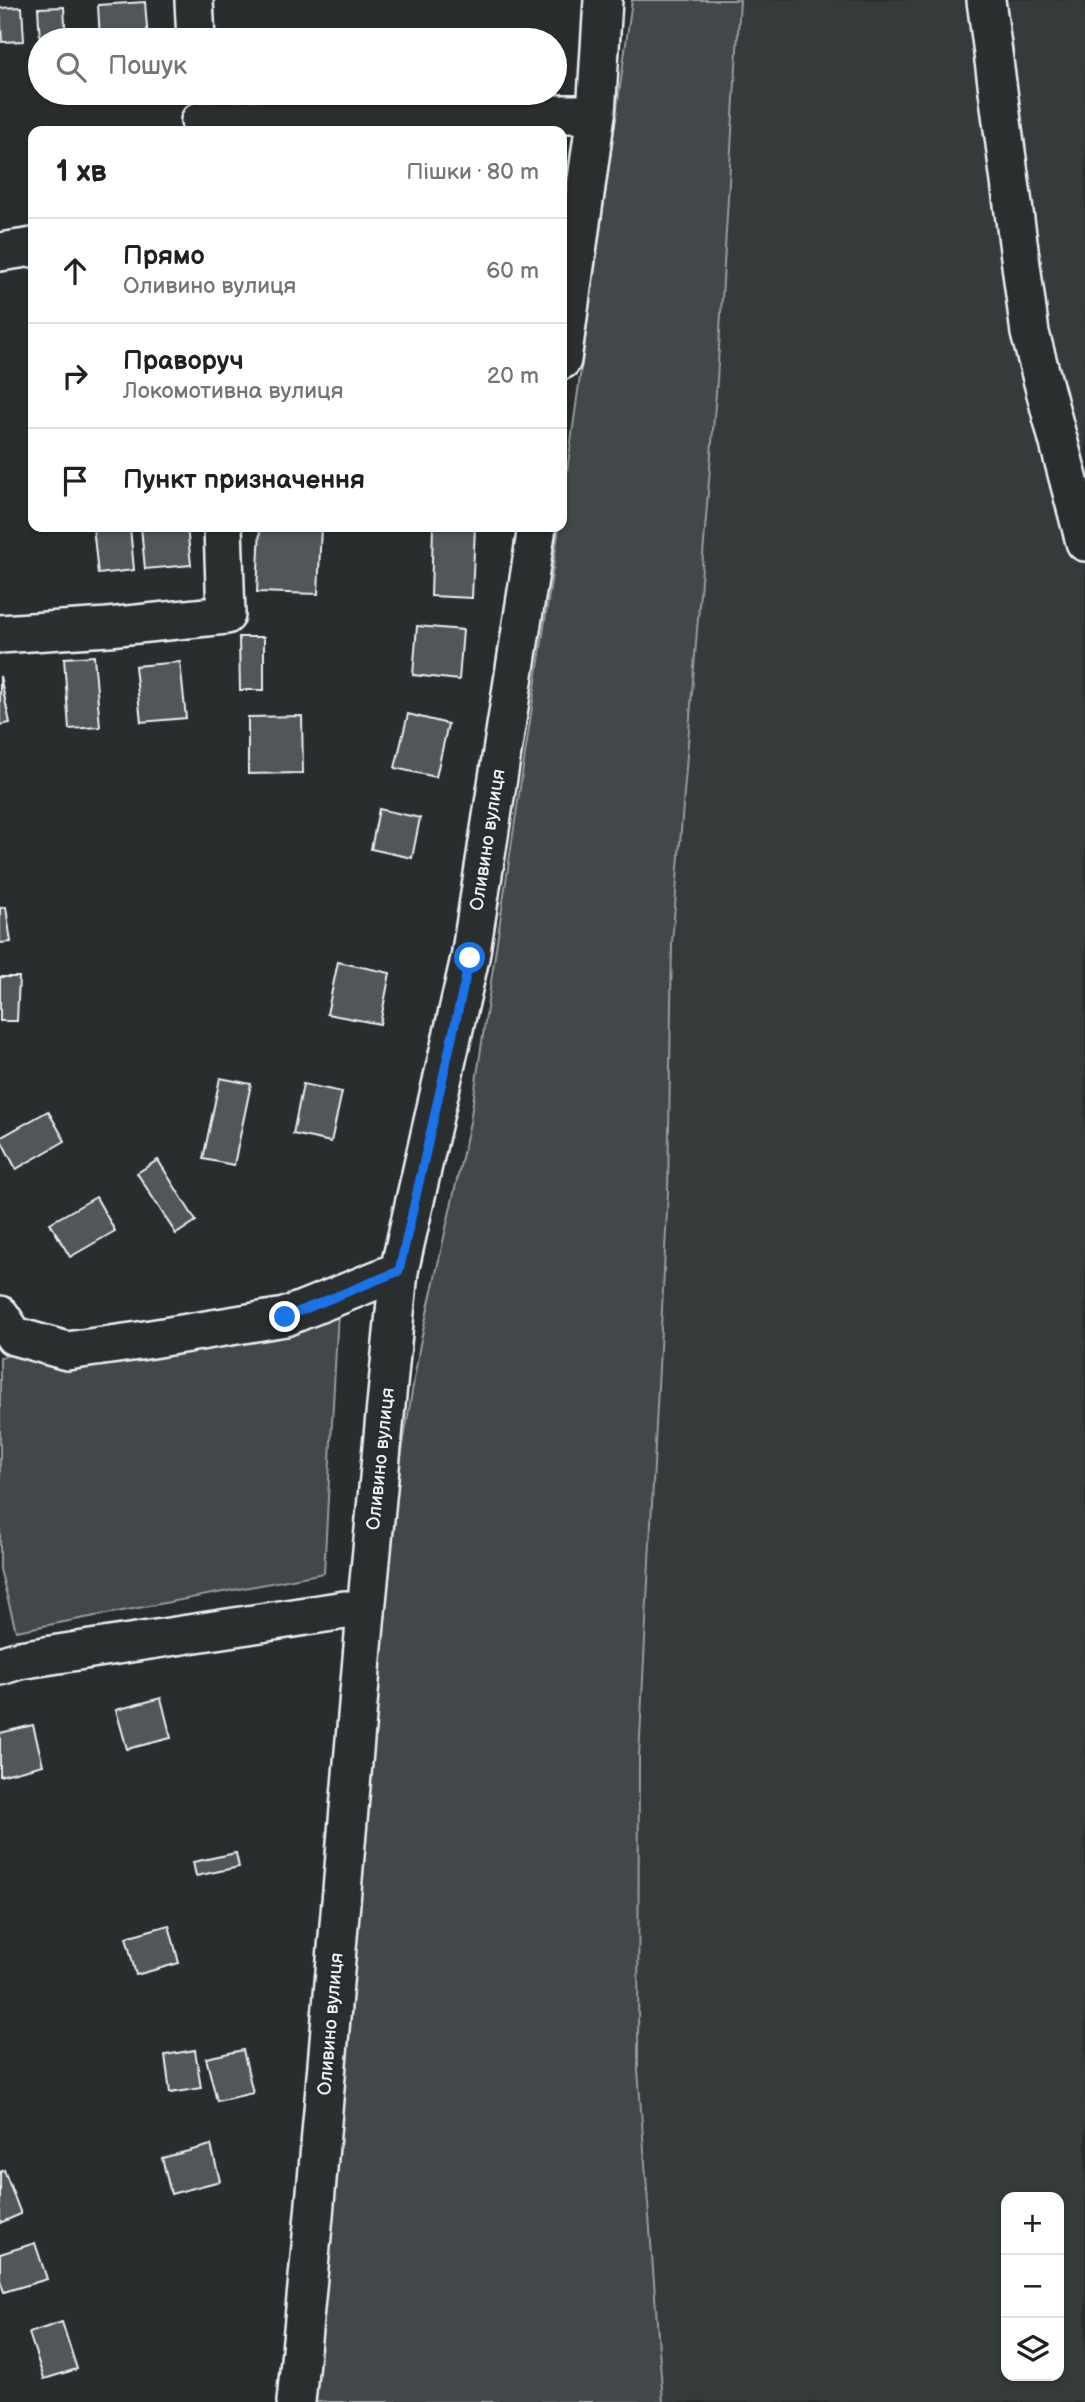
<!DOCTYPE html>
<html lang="uk">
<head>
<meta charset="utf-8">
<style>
  body { margin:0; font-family:"Balsamiq Sans",sans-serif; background:#f2f2f2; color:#202124 }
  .controls { position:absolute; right:21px; bottom:21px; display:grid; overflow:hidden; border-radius:14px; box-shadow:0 2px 5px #0004 }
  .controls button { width:63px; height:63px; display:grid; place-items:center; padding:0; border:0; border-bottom:2px solid #e0e0e0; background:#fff; color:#202124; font:35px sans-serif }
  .stop { position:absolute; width:21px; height:21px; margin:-16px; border:5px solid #1a73e8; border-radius:50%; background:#fff }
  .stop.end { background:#1a73e8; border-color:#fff; box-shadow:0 2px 7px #0008 }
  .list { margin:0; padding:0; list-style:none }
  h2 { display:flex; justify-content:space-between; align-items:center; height:91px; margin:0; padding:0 28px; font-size:30px }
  h2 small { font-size:23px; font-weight:400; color:#757577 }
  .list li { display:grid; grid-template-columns:46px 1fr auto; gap:21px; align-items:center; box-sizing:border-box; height:105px; padding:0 28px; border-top:2px solid #e0e0e0 }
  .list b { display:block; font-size:26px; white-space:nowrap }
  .list p { margin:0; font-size:23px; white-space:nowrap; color:#757577 }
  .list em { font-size:23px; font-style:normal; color:#757577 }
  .icon { flex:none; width:38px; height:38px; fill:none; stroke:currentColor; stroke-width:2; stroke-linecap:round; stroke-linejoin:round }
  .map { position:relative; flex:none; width:1085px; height:2402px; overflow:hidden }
  .search { position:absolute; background:#fff; box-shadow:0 2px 5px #0004; left:28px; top:28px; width:539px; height:77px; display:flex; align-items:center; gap:18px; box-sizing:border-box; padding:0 24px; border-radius:38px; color:#757577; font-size:26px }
  .panel { position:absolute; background:#fff; box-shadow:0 2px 5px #0004; left:28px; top:126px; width:539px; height:406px; border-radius:14px }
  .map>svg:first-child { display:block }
  .built { fill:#363a3b; fill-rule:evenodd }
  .green { fill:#424648; stroke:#959ca0; stroke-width:2 }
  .building { fill:#535759; stroke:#e8f1f8; stroke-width:2 }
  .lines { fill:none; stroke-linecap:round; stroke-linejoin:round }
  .minor-casing { stroke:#e8f1f8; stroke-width:42 }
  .minor { stroke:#2a2d2e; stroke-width:37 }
  .route { stroke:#1a73e8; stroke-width:9 }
  .labels { text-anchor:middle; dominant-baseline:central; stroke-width:5; stroke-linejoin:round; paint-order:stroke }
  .street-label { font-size:19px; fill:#e8f1f8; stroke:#2a2d2e }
</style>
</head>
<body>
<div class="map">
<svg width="1085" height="2402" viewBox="0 0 1085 2402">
  <rect width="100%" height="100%" fill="#2a2d2e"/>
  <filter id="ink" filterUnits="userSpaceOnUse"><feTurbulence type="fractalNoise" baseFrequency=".0143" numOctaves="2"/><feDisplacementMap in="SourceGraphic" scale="14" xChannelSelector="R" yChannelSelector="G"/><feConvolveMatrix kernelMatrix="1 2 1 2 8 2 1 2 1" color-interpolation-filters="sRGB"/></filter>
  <g filter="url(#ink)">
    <path class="built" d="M714,0h371v2402h-444l-18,-298 20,-986zM1006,2197h53v179h-53z"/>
    <g class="green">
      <polygon points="632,0 740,0 717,380 672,943 668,1192 639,1757 638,2070 663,2402 311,2402 397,1481 420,1344 470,1122 559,527 562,527 562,507"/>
      <polygon points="338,1311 324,1573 16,1631 0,1569 0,1357 170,1328"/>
    </g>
    <g class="building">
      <polygon points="145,2 148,40 100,40 98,5"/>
      <polygon points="22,7 24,41 2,42 0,8"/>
      <polygon points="64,7 66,40 40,41 38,8"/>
      <polygon points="242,93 295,93 297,108 244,114"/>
      <polygon points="442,93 488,93 489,103 442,105"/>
      <polygon points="93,527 130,527 134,570 98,574"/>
      <polygon points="141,527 187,527 191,565 145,569"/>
      <polygon points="260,527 321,527 318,594 257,592"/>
      <polygon points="433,527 475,527 472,598 431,596"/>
      <polygon points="417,626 463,630 459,680 413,675"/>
      <polygon points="239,637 264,637 264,690 240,690"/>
      <polygon points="94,656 100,727 69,729 64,658"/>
      <polygon points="180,662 186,718 141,722 135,666"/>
      <polygon points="0,676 10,723 0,725"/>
      <polygon points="408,714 448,724 436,777 395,768"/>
      <polygon points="302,716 303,773 248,774 248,717"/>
      <polygon points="379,809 420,818 412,858 371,849"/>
      <polygon points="6,907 11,942 0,943 0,908"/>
      <polygon points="338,962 390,973 380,1024 327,1014"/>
      <polygon points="0,977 19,977 17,1021 0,1021"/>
      <polygon points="220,1078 251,1084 234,1165 203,1159"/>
      <polygon points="303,1084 342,1092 331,1142 293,1134"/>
      <polygon points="48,1111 65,1141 16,1169 0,1138"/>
      <polygon points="158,1160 196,1221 176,1234 137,1173"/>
      <polygon points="96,1197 115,1231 70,1257 50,1223"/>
      <polygon points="161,1698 171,1738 127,1749 116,1710"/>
      <polygon points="33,1725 43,1765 0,1776 0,1733"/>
      <polygon points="236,1853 239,1867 196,1876 193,1862"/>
      <polygon points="169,1925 179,1963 136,1975 126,1937"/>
      <polygon points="195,2050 201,2088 170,2093 165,2055"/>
      <polygon points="243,2050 253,2093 217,2101 206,2058"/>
      <polygon points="211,2145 220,2181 171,2194 162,2158"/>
      <polygon points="4,2170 21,2214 0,2223 0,2172"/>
      <polygon points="35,2243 47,2279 4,2292 0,2280 0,2254"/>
      <polygon points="62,2322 77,2369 44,2379 29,2333"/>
    </g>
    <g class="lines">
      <g class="minor-casing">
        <g id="minor">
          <polyline points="194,0 196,40"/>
          <polyline points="986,0 1030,333 1085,542"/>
          <polyline points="200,121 398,114 596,114"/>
          <polyline points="0,252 33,247"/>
          <polyline points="562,360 596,114 603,0"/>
          <polyline points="0,634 108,627 226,615 223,527"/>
          <polyline points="0,1315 14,1336 67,1351 139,1341 285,1317 399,1271"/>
          <polyline points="0,1666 19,1660 345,1610 366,1612"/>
          <polyline points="296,2402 314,2215 366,1612 399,1271 470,958 537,527"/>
        </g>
      </g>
      <use href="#minor" class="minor"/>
    </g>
  </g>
  <g class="lines" filter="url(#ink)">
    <polyline class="route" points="285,1317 399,1271 470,958"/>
  </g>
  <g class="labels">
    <g class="street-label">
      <text transform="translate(488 840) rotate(-81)">Оливино вулиця</text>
      <text transform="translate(381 1459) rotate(-84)">Оливино вулиця</text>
      <text transform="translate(331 2024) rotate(-85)">Оливино вулиця</text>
    </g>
  </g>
</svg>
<div class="controls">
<button>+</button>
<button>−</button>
<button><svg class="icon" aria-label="layers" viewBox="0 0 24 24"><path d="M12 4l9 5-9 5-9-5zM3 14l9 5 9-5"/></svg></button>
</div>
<div class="stop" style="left:470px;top:958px"></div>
<div class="stop end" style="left:285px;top:1317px"></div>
<div class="search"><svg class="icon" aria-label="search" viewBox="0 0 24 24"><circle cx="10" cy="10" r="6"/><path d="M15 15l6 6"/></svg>Пошук</div>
<section class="panel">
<h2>1 хв<small>Пішки · 80 m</small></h2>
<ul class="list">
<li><svg class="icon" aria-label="ahead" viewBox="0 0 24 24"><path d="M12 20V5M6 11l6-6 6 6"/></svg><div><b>Прямо</b><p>Оливино вулиця</p></div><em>60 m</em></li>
<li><svg class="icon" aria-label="right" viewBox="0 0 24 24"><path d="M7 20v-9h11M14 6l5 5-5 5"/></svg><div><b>Праворуч</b><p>Локомотивна вулиця</p></div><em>20 m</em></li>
<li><svg class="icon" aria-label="arrive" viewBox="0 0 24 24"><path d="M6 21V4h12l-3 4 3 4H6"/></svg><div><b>Пункт призначення</b></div></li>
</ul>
</section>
</div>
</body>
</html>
